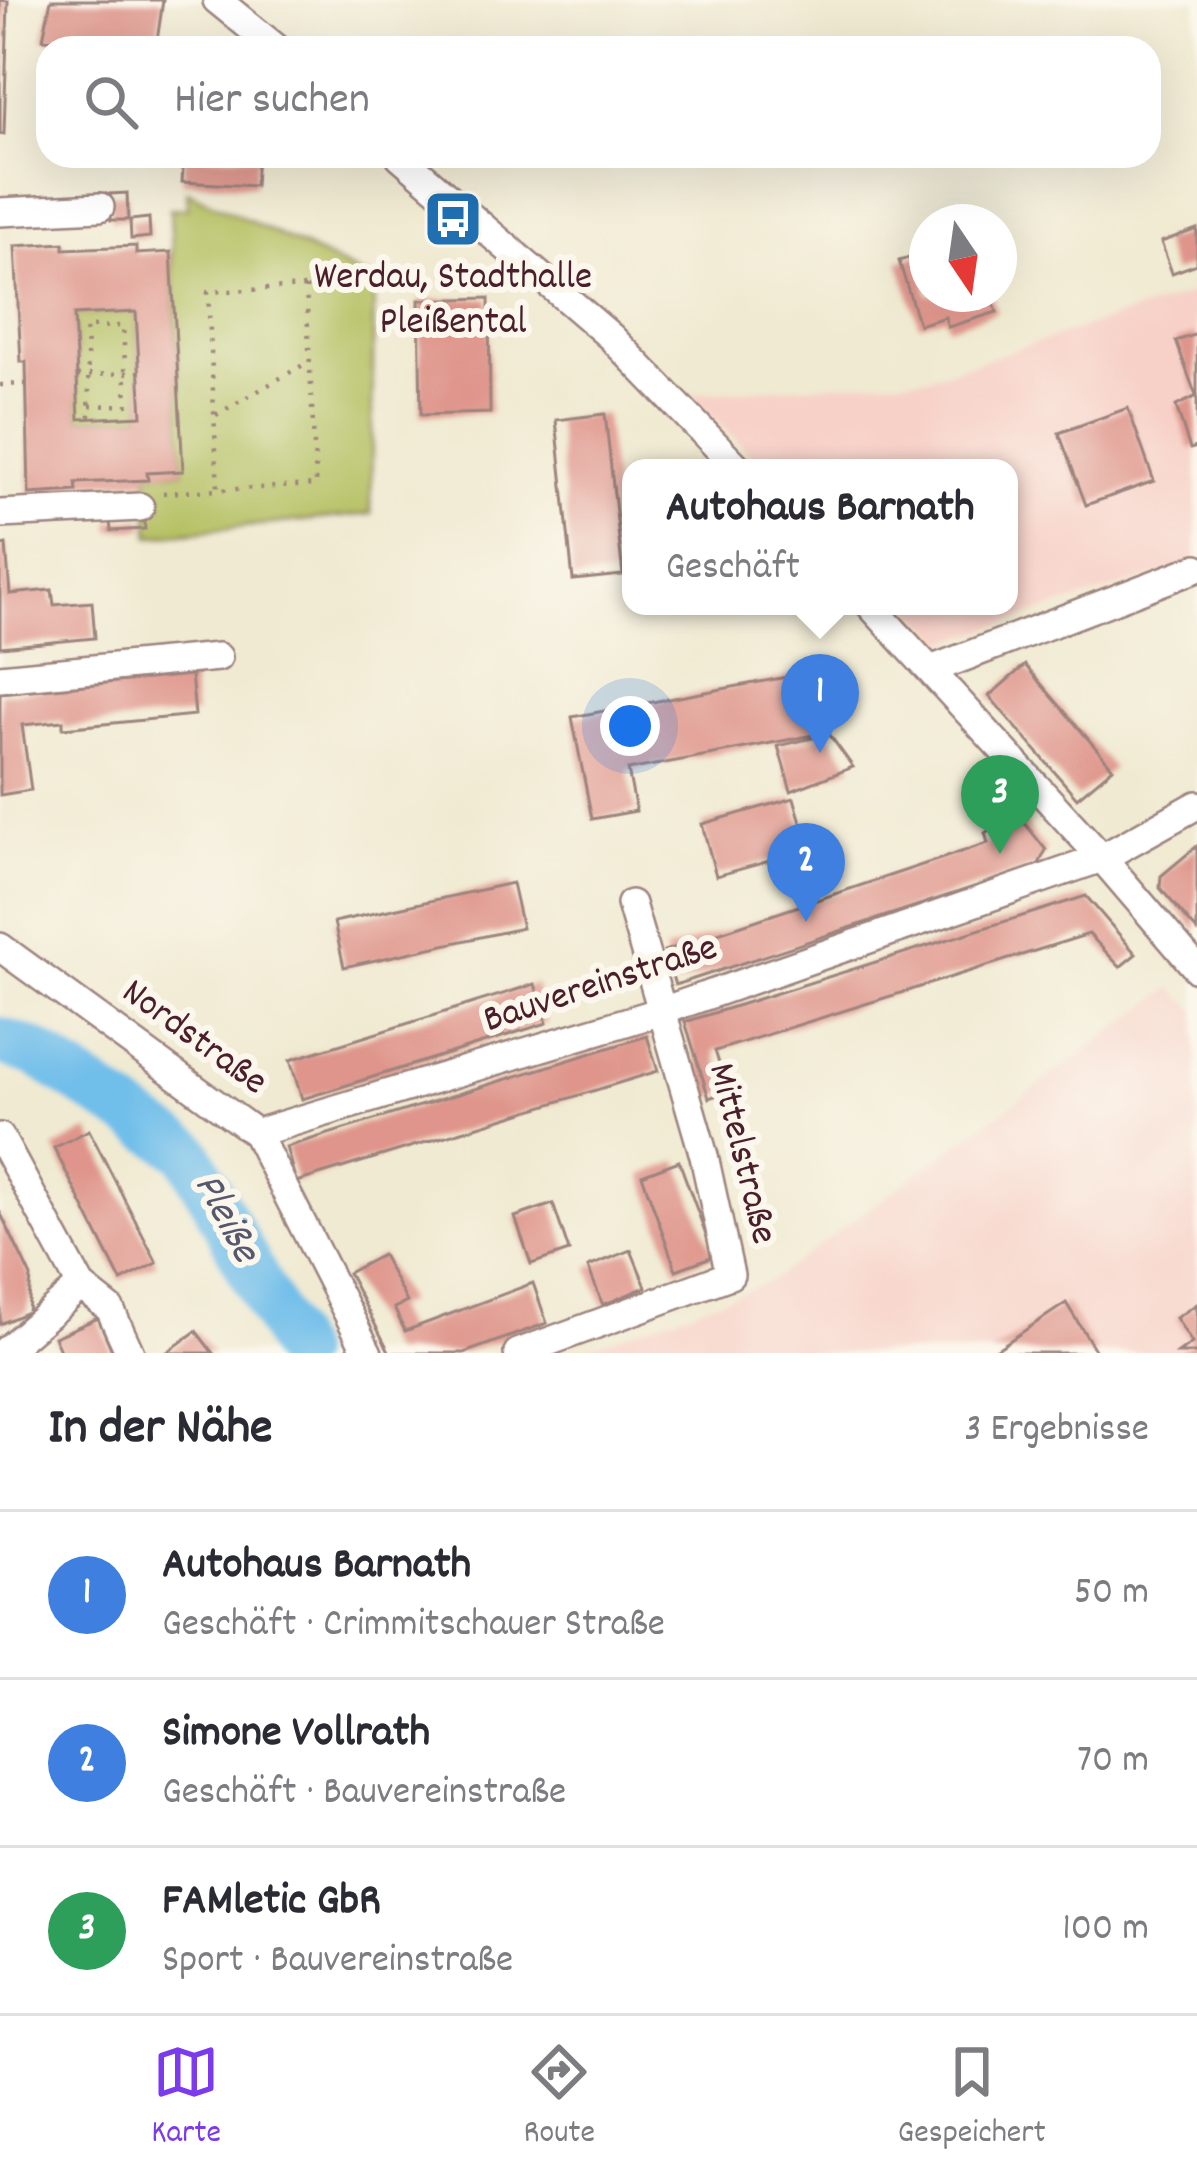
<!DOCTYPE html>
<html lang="de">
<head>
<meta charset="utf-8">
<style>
  body { margin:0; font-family:Dekko,sans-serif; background:#f7f7f7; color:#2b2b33 }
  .compass { position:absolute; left:909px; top:204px; width:108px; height:108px; border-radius:50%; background:#fff; box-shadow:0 12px 48px #0002; rotate:167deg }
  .you { position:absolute; left:630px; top:726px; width:42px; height:42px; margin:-30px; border:9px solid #fff; border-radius:50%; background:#1a73e8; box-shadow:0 0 0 18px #1a73e833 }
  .badge { display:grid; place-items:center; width:78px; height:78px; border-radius:50%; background:#7c3aed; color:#fff; font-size:39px; font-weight:700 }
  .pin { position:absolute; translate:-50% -99px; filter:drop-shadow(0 3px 6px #0008) }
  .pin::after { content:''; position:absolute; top:63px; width:42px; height:36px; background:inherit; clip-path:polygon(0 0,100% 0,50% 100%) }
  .popup { position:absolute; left:622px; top:459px; width:396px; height:156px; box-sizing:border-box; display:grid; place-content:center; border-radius:24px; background:#fff; filter:drop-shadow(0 3px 9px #0005); font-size:39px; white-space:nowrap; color:#7c7c81 }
  .popup b { font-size:45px; color:#2b2b33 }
  .popup::after { content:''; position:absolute; left:50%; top:100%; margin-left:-24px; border:24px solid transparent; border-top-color:#fff }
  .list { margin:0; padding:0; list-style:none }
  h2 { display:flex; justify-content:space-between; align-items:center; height:156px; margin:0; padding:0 48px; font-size:51px }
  h2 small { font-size:39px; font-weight:400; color:#7c7c81 }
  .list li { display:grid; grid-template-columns:78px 1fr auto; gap:36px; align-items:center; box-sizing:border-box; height:168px; padding:0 48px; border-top:3px solid #e1e1e2 }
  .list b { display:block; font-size:45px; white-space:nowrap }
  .list p { margin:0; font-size:39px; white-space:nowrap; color:#7c7c81 }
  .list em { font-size:39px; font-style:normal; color:#7c7c81 }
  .icon { flex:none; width:66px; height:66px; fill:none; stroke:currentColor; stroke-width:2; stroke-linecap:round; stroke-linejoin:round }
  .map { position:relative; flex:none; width:1197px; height:1353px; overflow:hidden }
  .search { position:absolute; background:#fff; box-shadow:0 12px 48px #0002; left:36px; right:36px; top:36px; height:132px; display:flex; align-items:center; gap:30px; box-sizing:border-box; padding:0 42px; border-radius:36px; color:#7c7c81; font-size:45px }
  .sheet { height:660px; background:#fff }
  nav { display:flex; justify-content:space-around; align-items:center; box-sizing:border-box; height:168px; border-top:3px solid #e1e1e2; background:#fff; font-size:33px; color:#7c7c81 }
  nav a { display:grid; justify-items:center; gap:6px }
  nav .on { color:#7c3aed }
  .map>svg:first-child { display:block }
  .built { fill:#f7d1c8 }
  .green { fill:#b4bf61; stroke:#7f6f46; stroke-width:3 }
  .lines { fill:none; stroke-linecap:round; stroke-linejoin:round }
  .river { stroke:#6fbeea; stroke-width:48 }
  .building { fill:#df958b; fill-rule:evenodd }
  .minor-casing { stroke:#9d847e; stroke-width:32 }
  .path { stroke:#9d847e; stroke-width:4.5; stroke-dasharray:3 9; stroke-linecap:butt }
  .minor { stroke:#fff; stroke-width:27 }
  .labels { text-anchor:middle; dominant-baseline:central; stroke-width:12; stroke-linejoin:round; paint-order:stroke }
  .poi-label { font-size:39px; fill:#4a1f2b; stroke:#fbf7ec }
  .street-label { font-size:39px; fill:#4a1f2b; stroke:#fbf7ec }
  .water-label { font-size:42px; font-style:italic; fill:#57576e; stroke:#fbf7ec }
</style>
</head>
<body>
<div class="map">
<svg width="1197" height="1353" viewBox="0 0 1197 1353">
  <rect width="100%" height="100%" fill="#fbf7ec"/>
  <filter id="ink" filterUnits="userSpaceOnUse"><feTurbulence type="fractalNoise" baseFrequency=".00833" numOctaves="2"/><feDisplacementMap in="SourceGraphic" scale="24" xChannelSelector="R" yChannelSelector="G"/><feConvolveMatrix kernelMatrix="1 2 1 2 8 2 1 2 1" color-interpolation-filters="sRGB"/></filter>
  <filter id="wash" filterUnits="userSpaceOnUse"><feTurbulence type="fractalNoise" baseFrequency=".004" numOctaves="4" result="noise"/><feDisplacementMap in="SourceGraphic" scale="48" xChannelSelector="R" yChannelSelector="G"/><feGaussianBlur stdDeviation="2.7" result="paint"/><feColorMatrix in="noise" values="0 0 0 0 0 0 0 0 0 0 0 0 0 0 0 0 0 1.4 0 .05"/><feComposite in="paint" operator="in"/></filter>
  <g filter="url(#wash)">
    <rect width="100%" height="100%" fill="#f0ead2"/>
    <g class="built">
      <polygon points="1197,292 1197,563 945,642 908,606 1009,606 1009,468 765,468 689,394 929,377"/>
      <polygon points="1172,988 1197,1011 1197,1353 574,1353 769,1282"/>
    </g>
    <g class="green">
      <polygon points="187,191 374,281 371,514 150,536 147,473 183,471 170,209 187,208"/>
      <polygon points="136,312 142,416 79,419 74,315"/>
    </g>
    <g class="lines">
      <polyline class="river" points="0,1041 36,1053 188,1152 295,1353"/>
    </g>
    <g id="blocks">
      <g class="building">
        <polygon points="0,0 8,1 4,134 0,134"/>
        <polygon points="51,0 163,0 156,48 43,39"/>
        <polygon points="184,156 257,156 255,186 182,182"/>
        <polygon points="127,193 128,220 111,220 110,194"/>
        <polygon points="149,218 150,237 131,239 130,220"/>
        <polygon points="1197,229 1197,264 1172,273 1161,242"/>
        <path d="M64,243v6l72,-3v8l35,-2 12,219 -36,2 1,7 -72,3 1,8 -48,3 -3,-132h-5l-6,-116zM136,312l6,104 -63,3 -5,-104z"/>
        <polygon points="927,252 927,294 991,294 997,312 948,327 945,317 919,325 899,261"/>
        <polygon points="489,298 490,413 421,415 419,300"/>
        <polygon points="1197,334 1197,396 1196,396 1176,341"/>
        <polygon points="1197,396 1197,447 1190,449 1176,406"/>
        <polygon points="1128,408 1154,481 1086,505 1059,433"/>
        <polygon points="605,414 623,575 573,580 556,420"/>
        <polygon points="144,519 145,529 111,531 110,521"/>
        <polygon points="6,545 10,594 52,590 54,605 92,602 95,638 0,647 0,546"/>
        <polygon points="1025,665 1113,768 1077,798 989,696"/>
        <polygon points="808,673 819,734 628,770 636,811 592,819 572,717"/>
        <polygon points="191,675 195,715 63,728 63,721 22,725 31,790 0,795 0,693"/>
        <polygon points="829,734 853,767 791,791 778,746"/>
        <polygon points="794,798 809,850 716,876 702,824"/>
        <polygon points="1015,811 1046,850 1038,866 675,985 664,951 988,843 985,833"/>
        <polygon points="1197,846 1197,931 1160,888 1161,876"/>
        <polygon points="512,883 522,928 344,967 334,922"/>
        <polygon points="1086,896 1136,954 1120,967 1089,934 715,1051 728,1091 709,1098 685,1022"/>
        <polygon points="535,984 547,1023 302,1099 290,1060"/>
        <polygon points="647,1036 658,1071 296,1182 286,1147"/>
        <polygon points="89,1130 157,1263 121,1281 54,1148"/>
        <polygon points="679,1161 714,1256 676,1270 642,1175"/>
        <polygon points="553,1204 569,1251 531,1264 515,1217"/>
        <polygon points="0,1212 31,1277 28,1312 0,1324"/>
        <polygon points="631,1250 646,1287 603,1305 588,1267"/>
        <polygon points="382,1255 407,1302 394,1308 405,1331 533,1283 547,1323 464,1353 390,1353 348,1273"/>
        <polygon points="1066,1303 1097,1353 991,1353"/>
        <polygon points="1197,1304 1197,1353 1178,1353 1192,1343 1176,1318"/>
        <polygon points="98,1318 113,1353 61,1353 54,1337"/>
        <polygon points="196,1331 213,1353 166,1353"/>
      </g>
    </g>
  </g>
  <g filter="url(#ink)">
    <use href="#blocks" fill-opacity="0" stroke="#9d847e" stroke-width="3"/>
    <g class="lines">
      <g class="minor-casing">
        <g id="minor">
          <polyline points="217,0 276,48"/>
          <polyline points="400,156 611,337 738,468"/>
          <polyline points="0,212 100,207"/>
          <polyline points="0,514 140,507"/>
          <polyline points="871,606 1102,858 1197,969"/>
          <polyline points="933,669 1197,568"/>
          <polyline points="0,678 218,657"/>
          <polyline points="0,947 256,1133 368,1353"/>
          <polyline points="256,1133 662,1011 1102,858 1197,805"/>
          <polyline points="0,1137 81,1286 110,1309 130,1353"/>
          <polyline points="3,1353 81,1286"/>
          <polyline points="518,1353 730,1275 704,1156 631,904"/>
        </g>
      </g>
      <g class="path">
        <polygon points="306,287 316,485 218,490 208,292"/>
        <polyline points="77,376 139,372"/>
        <polyline points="0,385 27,384"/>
        <path d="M90,406l37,-1 -4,-79 -37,1c1,31 3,61 4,92"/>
        <polyline points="216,415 310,361"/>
        <polyline points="163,493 218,490"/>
      </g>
      <use href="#minor" class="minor"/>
    </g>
  </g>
  <defs>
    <g id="bus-square" transform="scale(3)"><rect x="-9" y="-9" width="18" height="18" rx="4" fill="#1f6fb2" stroke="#fbf7ec"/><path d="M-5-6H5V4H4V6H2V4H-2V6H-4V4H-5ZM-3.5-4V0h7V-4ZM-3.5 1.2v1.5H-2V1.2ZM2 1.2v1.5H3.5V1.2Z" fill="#fff"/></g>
  </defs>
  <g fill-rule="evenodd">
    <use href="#bus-square" x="453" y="219"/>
  </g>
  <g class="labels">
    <g class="poi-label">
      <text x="453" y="279">Werdau, Stadthalle<tspan x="453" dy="45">Pleißental</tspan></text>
    </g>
    <g class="street-label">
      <text transform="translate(601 986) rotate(-18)">Bauvereinstraße</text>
      <text transform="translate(193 1039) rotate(36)">Nordstraße</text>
      <text transform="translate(740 1154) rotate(76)">Mittelstraße</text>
    </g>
    <g class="water-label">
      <text transform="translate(224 1219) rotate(62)">Pleiße</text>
    </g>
  </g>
</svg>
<svg class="compass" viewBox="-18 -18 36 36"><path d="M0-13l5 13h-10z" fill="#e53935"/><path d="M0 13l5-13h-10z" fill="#7c7c81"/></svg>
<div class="you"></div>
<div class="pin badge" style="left:820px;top:753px;background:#3f7fe0">1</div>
<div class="popup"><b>Autohaus Barnath</b>Geschäft</div>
<div class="pin badge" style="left:806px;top:922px;background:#3f7fe0">2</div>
<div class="pin badge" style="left:1000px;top:854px;background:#2e9e5b">3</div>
<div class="search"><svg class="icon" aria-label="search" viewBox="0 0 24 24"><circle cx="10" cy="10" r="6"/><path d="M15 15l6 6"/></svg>Hier suchen</div>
</div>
<section class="sheet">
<h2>In der Nähe<small>3 Ergebnisse</small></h2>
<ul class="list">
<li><span class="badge" style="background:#3f7fe0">1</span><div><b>Autohaus Barnath</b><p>Geschäft · Crimmitschauer Straße</p></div><em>50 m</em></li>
<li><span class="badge" style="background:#3f7fe0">2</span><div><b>Simone Vollrath</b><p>Geschäft · Bauvereinstraße</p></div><em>70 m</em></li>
<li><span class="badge" style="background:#2e9e5b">3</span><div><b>FAMletic GbR</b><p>Sport · Bauvereinstraße</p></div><em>100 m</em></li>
</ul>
</section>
<nav>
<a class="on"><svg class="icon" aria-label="map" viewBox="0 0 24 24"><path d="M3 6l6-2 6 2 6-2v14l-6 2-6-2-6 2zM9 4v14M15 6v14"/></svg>Karte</a>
<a><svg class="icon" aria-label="directions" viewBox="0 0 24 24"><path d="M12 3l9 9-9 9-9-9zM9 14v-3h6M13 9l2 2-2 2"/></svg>Route</a>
<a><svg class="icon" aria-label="saved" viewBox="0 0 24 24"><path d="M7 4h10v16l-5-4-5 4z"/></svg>Gespeichert</a>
</nav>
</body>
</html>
